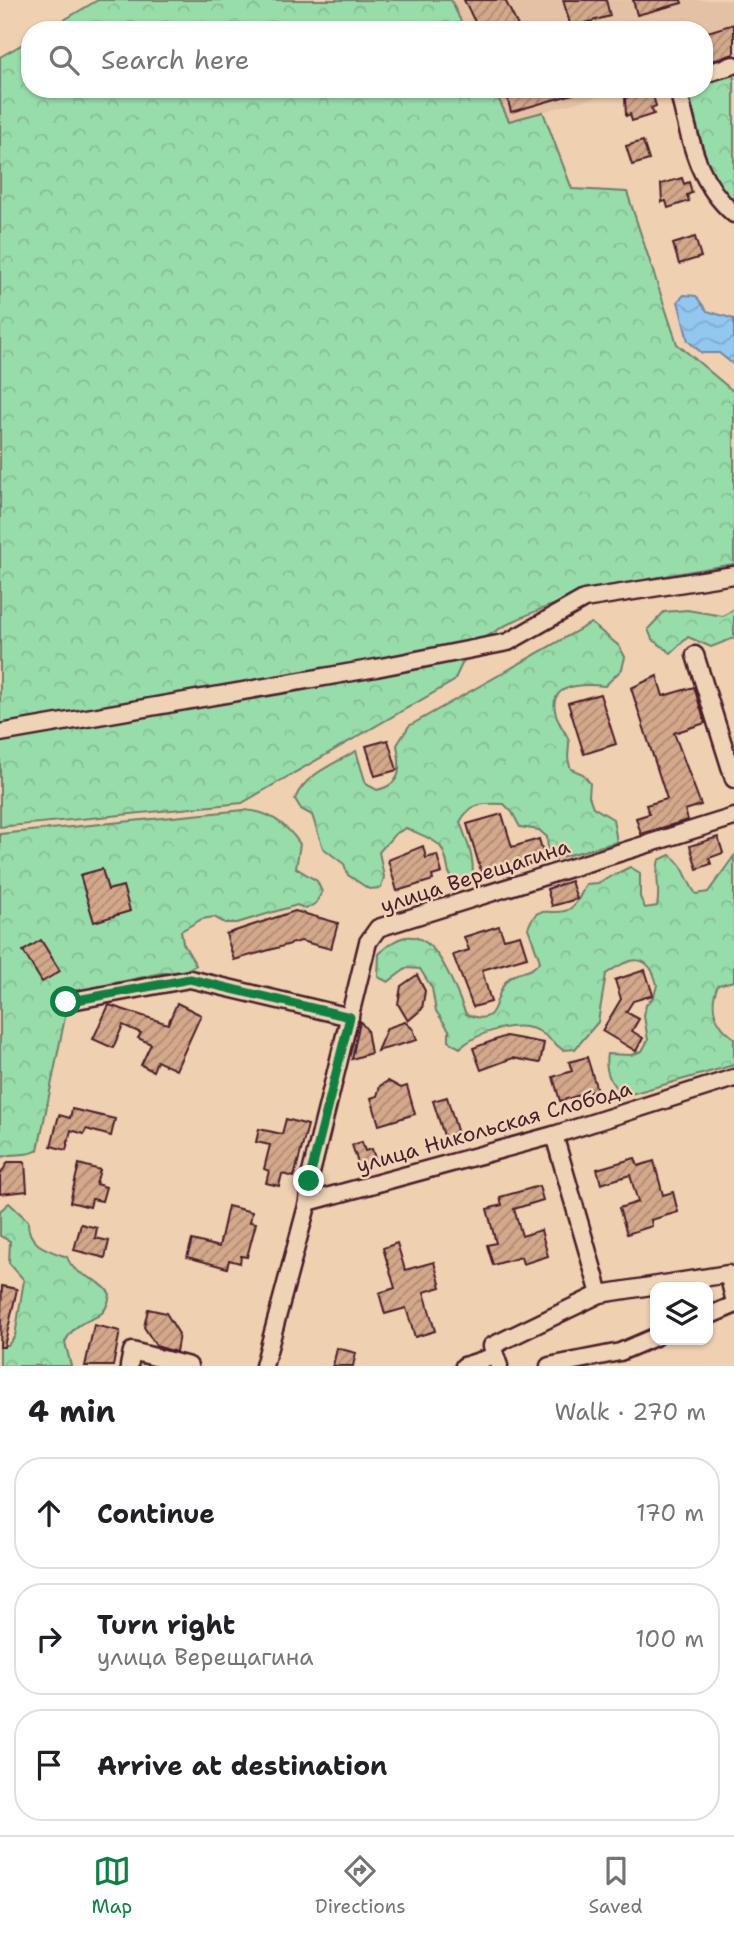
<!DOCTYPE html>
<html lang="en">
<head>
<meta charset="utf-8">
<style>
  body { margin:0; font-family:"Shantell Sans",sans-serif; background:#f6f6f6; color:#202124 }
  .controls { position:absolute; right:21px; bottom:21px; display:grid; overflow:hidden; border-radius:14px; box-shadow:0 2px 5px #0004 }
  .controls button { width:63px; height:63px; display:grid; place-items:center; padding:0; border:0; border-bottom:2px solid #e0e0e0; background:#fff; color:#202124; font:35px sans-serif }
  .stop { position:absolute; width:21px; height:21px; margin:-16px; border:5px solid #0b8043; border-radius:50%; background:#fff }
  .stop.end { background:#0b8043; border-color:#fff; box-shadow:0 2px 7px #0008 }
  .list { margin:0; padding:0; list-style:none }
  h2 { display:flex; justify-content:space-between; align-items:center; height:91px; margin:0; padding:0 28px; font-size:30px }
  h2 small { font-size:23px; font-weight:400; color:#757577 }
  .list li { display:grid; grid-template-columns:46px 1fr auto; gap:21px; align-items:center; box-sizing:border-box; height:112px; margin:0 14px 14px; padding:0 14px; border:2px solid #e0e0e0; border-radius:28px }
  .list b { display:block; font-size:26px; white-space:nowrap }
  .list p { margin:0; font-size:23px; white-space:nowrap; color:#757577 }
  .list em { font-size:23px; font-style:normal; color:#757577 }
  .icon { flex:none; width:38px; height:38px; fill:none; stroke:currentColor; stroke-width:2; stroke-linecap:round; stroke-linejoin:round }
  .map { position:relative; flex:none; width:734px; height:1366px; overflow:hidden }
  .search { position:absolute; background:#fff; box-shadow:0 2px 5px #0004; left:21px; right:21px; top:21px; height:77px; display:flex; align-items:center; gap:18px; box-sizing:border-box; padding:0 24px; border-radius:28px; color:#757577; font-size:26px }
  .sheet { height:469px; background:#fff }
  nav { display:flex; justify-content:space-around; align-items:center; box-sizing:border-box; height:98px; border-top:2px solid #e0e0e0; background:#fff; font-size:19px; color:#757577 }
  nav a { display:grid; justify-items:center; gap:4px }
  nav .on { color:#0b8043 }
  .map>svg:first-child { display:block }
  .built { fill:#e4c1a4 }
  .forest { fill:url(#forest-crowns); stroke:#707e6a; stroke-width:2 }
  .water { fill:url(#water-waves); stroke:#7584a1; stroke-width:2 }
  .building { fill:url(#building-hatch); stroke:#4a1f2b; stroke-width:2 }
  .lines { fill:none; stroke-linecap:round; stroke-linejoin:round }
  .minor-casing { stroke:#4a1f2b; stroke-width:21 }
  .minor { stroke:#efd3b6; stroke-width:16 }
  .route { stroke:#0b8043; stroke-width:9 }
  .labels { text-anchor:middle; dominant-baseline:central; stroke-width:5; stroke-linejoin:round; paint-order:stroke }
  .street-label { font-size:21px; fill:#4a1f2b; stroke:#efd3b6 }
</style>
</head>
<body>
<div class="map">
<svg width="734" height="1366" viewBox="0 0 734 1366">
  <defs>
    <pattern id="forest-crowns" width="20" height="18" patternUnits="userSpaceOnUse" patternTransform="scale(1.75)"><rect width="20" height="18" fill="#97ddaa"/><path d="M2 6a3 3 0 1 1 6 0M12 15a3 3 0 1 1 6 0" fill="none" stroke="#84bd92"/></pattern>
    <pattern id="water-waves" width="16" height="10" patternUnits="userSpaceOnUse" patternTransform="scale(1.75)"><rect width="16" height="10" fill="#92c7f0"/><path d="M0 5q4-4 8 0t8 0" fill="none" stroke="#7faace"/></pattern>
    <pattern id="building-hatch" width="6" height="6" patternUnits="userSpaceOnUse" patternTransform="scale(1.75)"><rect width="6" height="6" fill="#d4a98b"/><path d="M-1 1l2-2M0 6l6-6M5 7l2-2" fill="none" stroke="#ae8972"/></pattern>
  </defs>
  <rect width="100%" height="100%" fill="#efd0b1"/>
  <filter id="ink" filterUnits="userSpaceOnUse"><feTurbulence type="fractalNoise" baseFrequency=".0143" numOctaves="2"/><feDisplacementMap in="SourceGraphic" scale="14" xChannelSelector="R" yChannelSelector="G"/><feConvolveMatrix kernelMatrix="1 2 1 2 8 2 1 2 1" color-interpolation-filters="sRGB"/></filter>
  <g filter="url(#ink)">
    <g class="built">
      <polygon points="451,0 734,0 734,58 704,67 704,30 465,30"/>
      <polygon points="494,89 625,89 509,121"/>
    </g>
    <g class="forest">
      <polygon points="98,0 451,0 465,30 47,30"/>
      <path d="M30,40v49h464l15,32 34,-9 29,77 55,3 50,152 57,48v172c-75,12 -204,33 -262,84 -8,8 -13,23 -18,33l-212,122 -242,24v-770z"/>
      <polygon points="734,72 734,203 710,174 687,89 704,89 704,80"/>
      <polygon points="734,609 734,638 711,647 688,637 671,653 652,639 648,629 664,612 687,610 723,616"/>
      <path d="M591,623l28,23 6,11 -3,12 -17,17c-25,-3 -64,-2 -46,36 3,7 9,13 10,20 0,12 -3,14 2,27l12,5 7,9 -1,13 4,11 20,12 4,23 -63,17 -6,-9 -1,-13 -8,-7 -19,-3 -8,-15 -8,-8c-19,-1 -34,-2 -44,18 7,20 17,40 11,62 -33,-1 -17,-21 -31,-38 -7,-8 -24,-13 -34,-18l-11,6 -16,18 5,25 -3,11 -12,1 -21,-14 -4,-11 -21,-16 -11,-33 -11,-6 -6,-10c9,-24 39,-35 61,-48l10,33 11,6c26,-6 24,-22 20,-45l12,-19z"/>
      <path d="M244,810c24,1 43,15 56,34l-4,24 21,13 5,11 -6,11 -10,6 -9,-4 -60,18h-12l-11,-6 -12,2 -21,12 2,12 13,22 -11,6 -24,2 -91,20 -32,157c-12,8 -26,1 -38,8v-324z"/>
      <path d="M670,855c16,11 15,24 26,39l12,-2 26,-36v125l-16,4c-10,22 -2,40 16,53v27l-110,31c-13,-11 -20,-25 -17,-42l24,1 11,-4 6,-11 -4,-24 2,-11 8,-9 3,-11c-8,-35 -28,-27 -51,-11l-8,48 -23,27 -12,1c-8,-6 -17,-15 -26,-20 -23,-10 -60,3 -77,18l-11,-6v-12l-13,-19 -4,-23 -12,-19 -13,-1 -19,14 -10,-5 1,-23c49,-51 71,24 87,60 37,15 25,-19 42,-35 11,-10 21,-3 32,-18l-12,-33c10,-26 17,-12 37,-17 11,-3 16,-17 21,-27l12,-1 32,-16 10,6v24l5,11 12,-2c4,-16 -3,-30 2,-46z"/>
      <path d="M9,1203l19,18c-1,24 19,29 39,36 9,23 30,17 43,37 -5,35 -28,15 -45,48l6,24h-71v-21h8l7,-9 9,-56 -15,-17 1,-22 -10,-5v-25z"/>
    </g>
    <polygon class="water" points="684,295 696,296 707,311 734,319 734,365 719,353 702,353 688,341 678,301"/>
    <g class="building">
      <polygon points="464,0 505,0 520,30 479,30"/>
      <polygon points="563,0 606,0 610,16 571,27"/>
      <polygon points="633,0 681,0 682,3 637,15"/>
      <polygon points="734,24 734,54 704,63 704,33"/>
      <polygon points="505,89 580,89 580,92 511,112"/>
      <polygon points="646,91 648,97 653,96 656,106 651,108 654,114 632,121 630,114 626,116 625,98"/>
      <polygon points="643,141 649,160 632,165 626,146"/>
      <polygon points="682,178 684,184 689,182 692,193 687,195 689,201 668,208 666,201 662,202 661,184"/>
      <polygon points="695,237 701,257 679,264 673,244"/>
      <polygon points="657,676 663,696 694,687 705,723 674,733 701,805 685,810 688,820 641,834 636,818 649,814 646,805 667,799 631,688"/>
      <polygon points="600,694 616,744 584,754 568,703"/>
      <polygon points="388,740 397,770 375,776 366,746"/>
      <polygon points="502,814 512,847 539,839 545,859 483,878 467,824"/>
      <polygon points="718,837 723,853 709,858 711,864 697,869 690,846"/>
      <polygon points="423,846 426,858 437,855 442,873 432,876 433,880 397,891 388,860"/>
      <polygon points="102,869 108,890 123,886 130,911 94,922 80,875"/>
      <polygon points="571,881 577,899 552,906 547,889"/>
      <polygon points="295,911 338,923 331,949 301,941 234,960 226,934"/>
      <polygon points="499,926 504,939 520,935 527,957 482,970 491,1002 473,1007 453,955 469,950 464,937"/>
      <polygon points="41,940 60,971 42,982 23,951"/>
      <polygon points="645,970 653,995 633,1001 626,1012 639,1019 632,1031 643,1038 636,1051 602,1031 621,999 615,980"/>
      <polygon points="417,975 425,991 422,1009 408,1021 398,1004 401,986"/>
      <polygon points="177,1003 201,1015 176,1070 157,1061 153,1071 141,1065 151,1044 138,1038 141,1033 123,1025 113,1048 93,1039 109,1005 168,1024"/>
      <polygon points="360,1021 367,1030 371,1053 352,1059"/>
      <polygon points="405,1022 413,1029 417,1040 377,1051 387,1028"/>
      <polygon points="506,1036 544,1043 540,1063 513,1058 481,1070 473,1048"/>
      <polygon points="587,1057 597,1090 560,1101 553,1077 572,1071 569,1062"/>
      <polygon points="388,1081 401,1088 407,1086 415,1114 379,1125 371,1098 377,1096 380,1086"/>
      <polygon points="447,1097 458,1134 445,1139 433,1101"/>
      <polygon points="72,1109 115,1119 111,1136 86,1129 84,1134 71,1130 66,1150 51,1146 59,1115 70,1118"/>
      <polygon points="286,1119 308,1125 294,1177 282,1174 279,1186 266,1183 269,1171 264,1169 270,1145 256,1142 259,1129 282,1134"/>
      <polygon points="362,1142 365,1151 372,1149 376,1162 359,1166 352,1145"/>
      <polygon points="635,1158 638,1166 654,1161 663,1195 673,1192 678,1212 651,1220 652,1226 627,1234 619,1208 638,1202 630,1175 601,1184 597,1169"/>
      <polygon points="8,1162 25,1162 27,1191 0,1194 0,1175"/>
      <polygon points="79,1164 100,1170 96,1184 106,1187 102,1201 92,1199 90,1207 70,1202"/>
      <polygon points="539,1186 543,1200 514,1209 522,1236 541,1230 548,1256 523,1264 521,1257 493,1265 487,1245 496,1243 487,1209 502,1205 500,1197"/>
      <polygon points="228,1206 252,1212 250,1222 256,1223 247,1257 241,1256 240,1263 229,1260 227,1268 187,1257 192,1240 219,1247"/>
      <polygon points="81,1224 97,1228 95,1238 109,1241 105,1258 74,1250"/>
      <polygon points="397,1243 405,1270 434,1262 441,1287 424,1292 435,1331 415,1337 406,1308 385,1314 379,1293 395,1288 383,1248"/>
      <polygon points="2,1286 17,1289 4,1347 0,1347"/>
      <polygon points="148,1309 166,1313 179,1334 176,1352 156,1346 144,1327"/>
      <polygon points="94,1325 120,1331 113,1366 85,1366"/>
      <polygon points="337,1348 356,1353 353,1366 333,1366"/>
    </g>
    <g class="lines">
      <g class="minor-casing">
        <g id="minor">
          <polyline points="704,74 734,65"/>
          <path d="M678,89c12,48 17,91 56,125"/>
          <polyline points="695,655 734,779"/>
          <polyline points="0,733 376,668 508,642 584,599 734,575"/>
          <polyline points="66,1002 190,979 350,1017"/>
          <polyline points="554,1135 600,1294"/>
          <polyline points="308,1202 310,1177 368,942 378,928 734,817"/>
          <polyline points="708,1316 734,1305"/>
          <polyline points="129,1366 132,1351 189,1366"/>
          <polyline points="264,1366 308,1202 554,1135 734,1078"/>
          <polyline points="464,1366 495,1356"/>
          <polyline points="499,1366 492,1346 600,1294 728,1274 734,1298"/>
          <polyline points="549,1366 620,1352 655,1337"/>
        </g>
      </g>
      <use href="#minor" class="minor"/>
    </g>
  </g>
  <g class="lines" filter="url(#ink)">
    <polyline class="route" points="66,1002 190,979 350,1017 309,1181"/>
  </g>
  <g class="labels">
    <g class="street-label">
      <text transform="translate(475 876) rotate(-18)">улица Верещагина</text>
      <text transform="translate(494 1127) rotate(-16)">улица Никольская Слобода</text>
    </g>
  </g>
</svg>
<div class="controls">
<button><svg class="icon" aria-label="layers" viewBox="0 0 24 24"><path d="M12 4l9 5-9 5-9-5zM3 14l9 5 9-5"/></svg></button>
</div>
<div class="stop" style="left:66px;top:1002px"></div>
<div class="stop end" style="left:309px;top:1181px"></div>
<div class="search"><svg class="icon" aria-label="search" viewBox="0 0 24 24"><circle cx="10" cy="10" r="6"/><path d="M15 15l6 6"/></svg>Search here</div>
</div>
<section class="sheet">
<h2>4 min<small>Walk · 270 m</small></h2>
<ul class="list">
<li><svg class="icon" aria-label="ahead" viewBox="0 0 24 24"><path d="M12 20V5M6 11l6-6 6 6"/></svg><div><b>Continue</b></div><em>170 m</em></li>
<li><svg class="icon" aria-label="right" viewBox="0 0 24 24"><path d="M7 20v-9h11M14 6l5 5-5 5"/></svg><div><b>Turn right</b><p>улица Верещагина</p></div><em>100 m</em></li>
<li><svg class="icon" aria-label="arrive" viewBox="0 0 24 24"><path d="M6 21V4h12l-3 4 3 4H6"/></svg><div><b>Arrive at destination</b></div></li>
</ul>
</section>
<nav>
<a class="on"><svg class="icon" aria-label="map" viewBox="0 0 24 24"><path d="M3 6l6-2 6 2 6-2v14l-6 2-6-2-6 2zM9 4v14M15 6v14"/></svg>Map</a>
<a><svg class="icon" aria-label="directions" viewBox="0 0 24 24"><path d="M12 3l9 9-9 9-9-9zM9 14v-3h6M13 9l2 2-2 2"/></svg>Directions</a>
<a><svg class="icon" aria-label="saved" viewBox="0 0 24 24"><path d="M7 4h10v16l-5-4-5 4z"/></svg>Saved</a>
</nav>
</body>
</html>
